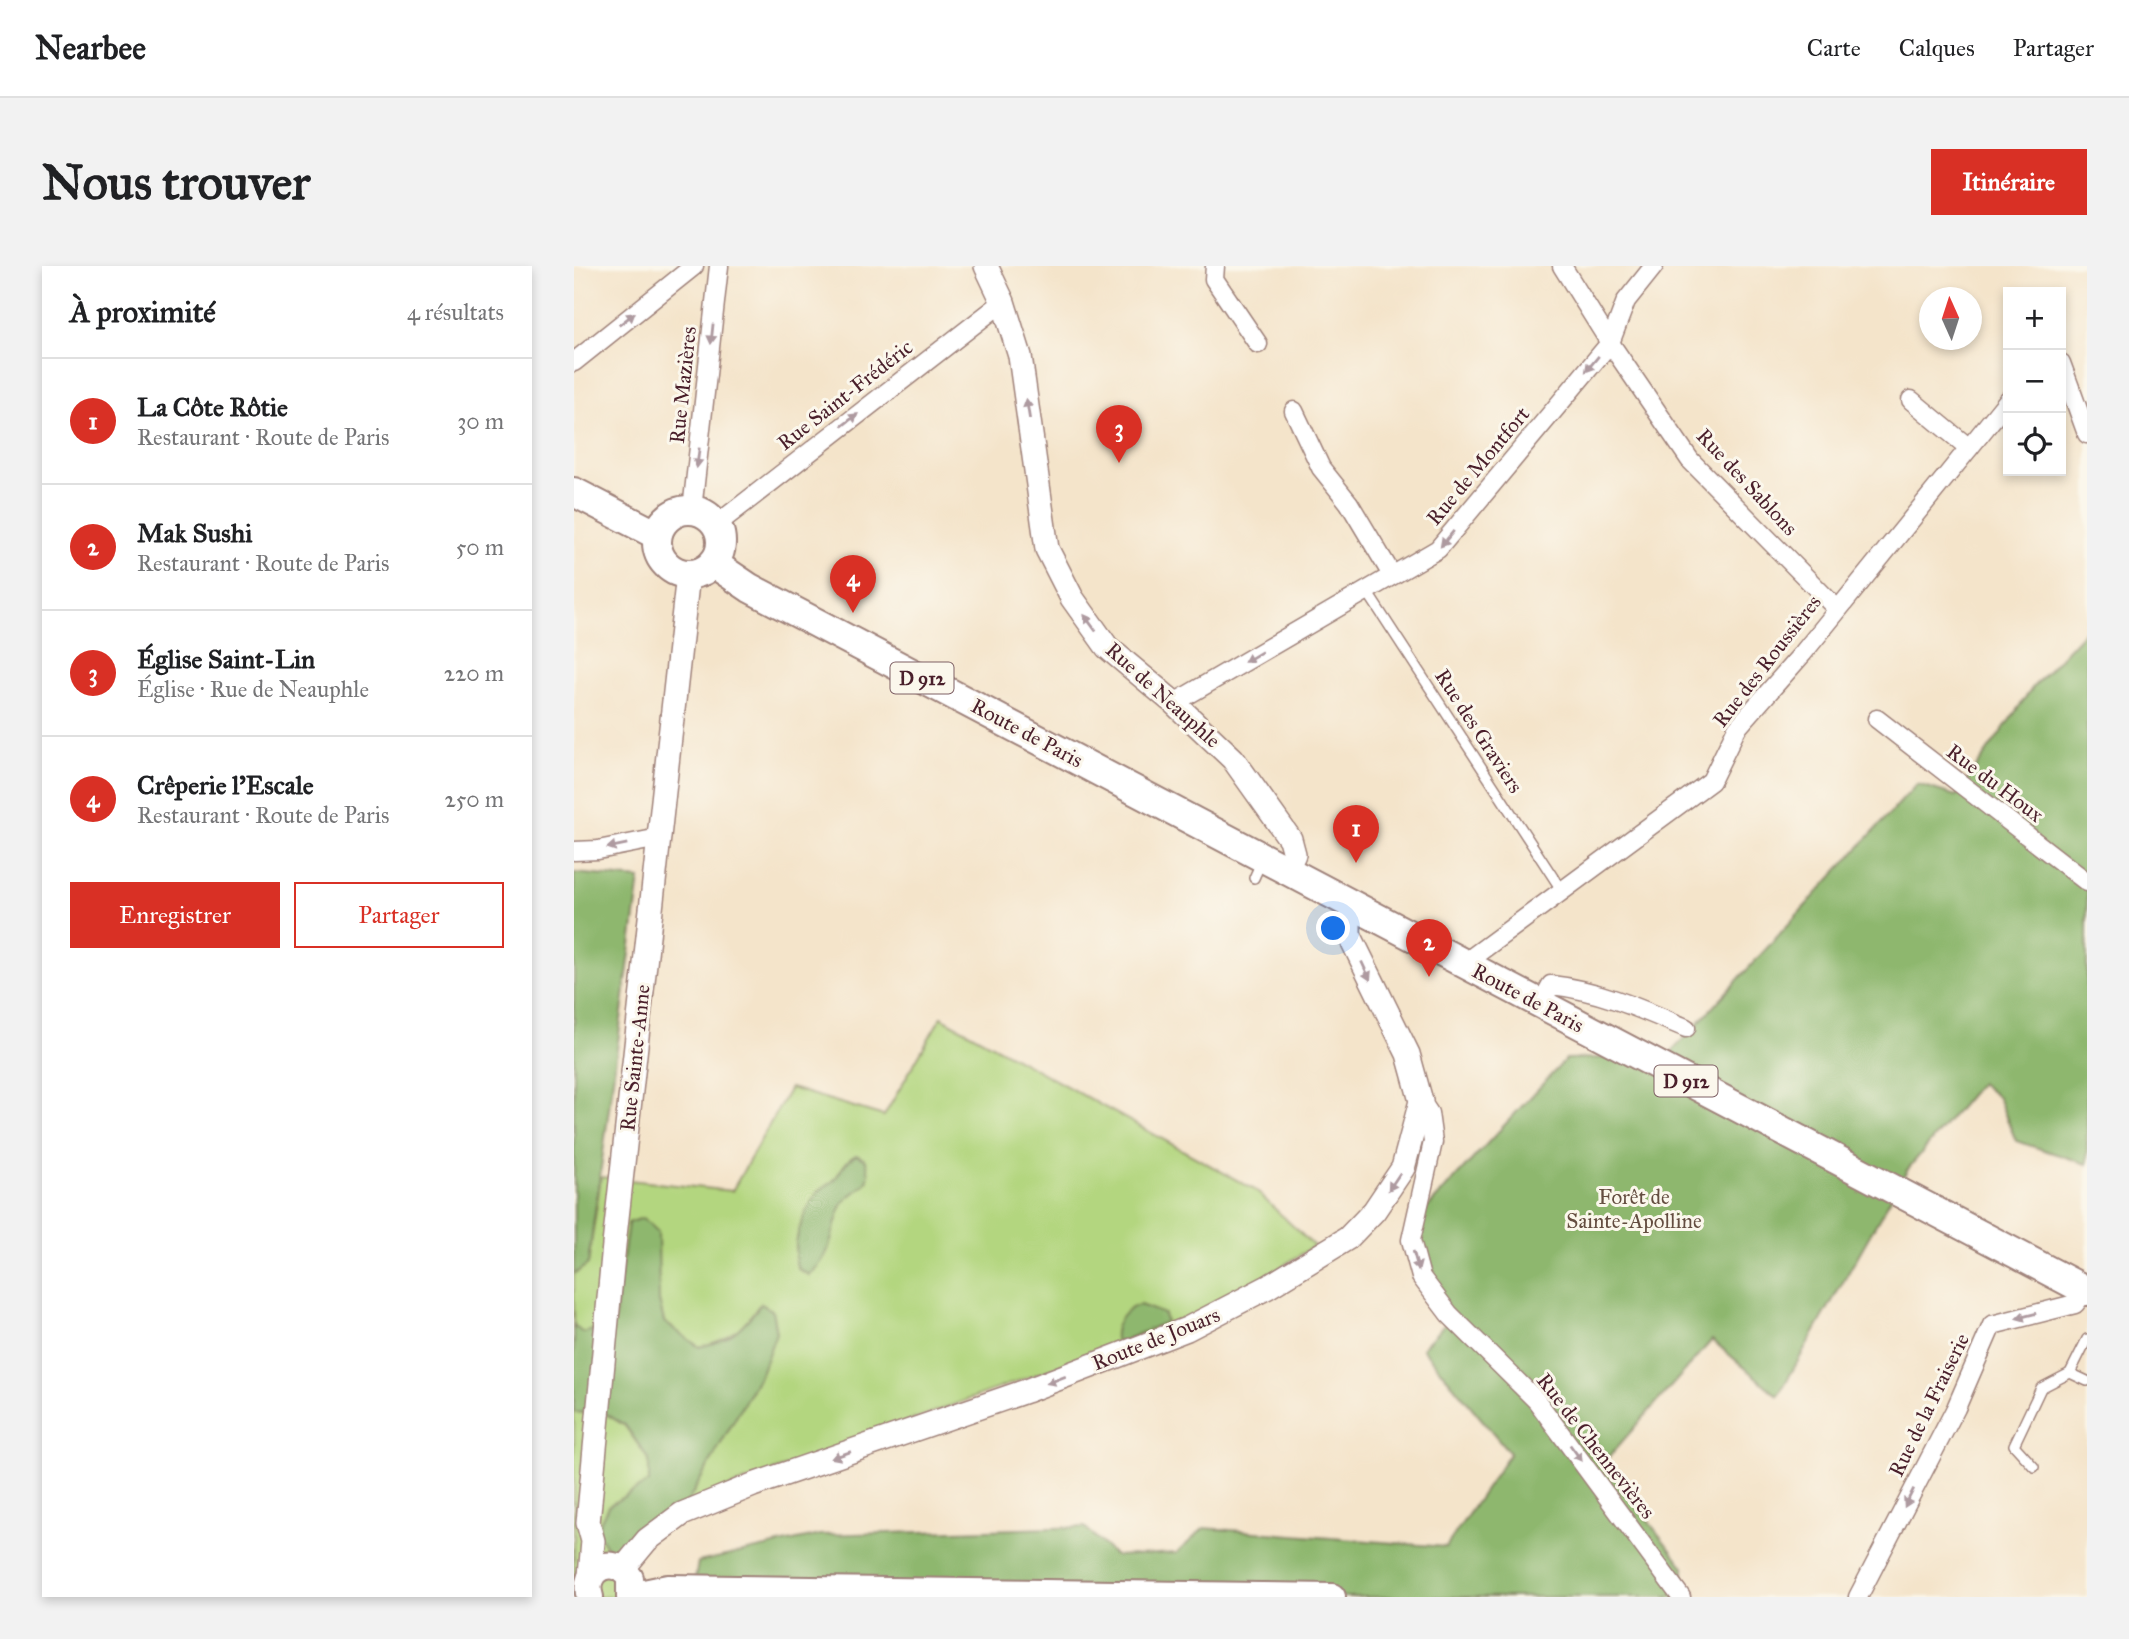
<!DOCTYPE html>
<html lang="fr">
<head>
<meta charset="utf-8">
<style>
  body { margin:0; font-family:"IM FELL Great Primer",serif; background:#f2f2f2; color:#202124 }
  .controls { position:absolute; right:21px; top:21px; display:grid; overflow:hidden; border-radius:0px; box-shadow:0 4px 10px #0003 }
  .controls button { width:63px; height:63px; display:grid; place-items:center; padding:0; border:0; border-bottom:2px solid #e0e0e0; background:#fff; color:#202124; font:35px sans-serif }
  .compass { position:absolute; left:1345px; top:21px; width:63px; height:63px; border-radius:50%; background:#fff; box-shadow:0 4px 10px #0003; rotate:357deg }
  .you { position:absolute; left:760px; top:663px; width:24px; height:24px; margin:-18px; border:5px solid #fff; border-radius:50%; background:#1a73e8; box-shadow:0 0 0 10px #1a73e833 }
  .badge { display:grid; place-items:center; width:46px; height:46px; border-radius:50%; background:#d93025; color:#fff; font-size:23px; font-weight:700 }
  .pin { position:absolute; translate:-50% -58px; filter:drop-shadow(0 2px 4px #0008) }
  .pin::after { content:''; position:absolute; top:37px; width:24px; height:21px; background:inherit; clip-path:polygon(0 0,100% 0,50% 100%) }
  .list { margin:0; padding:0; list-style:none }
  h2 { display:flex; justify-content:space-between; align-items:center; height:91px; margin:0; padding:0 28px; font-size:30px }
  h2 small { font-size:23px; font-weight:400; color:#757577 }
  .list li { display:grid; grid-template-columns:46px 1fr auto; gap:21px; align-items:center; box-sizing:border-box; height:126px; padding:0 28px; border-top:2px solid #e0e0e0 }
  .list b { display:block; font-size:26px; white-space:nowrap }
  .list p { margin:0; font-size:23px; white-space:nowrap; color:#757577 }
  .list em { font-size:23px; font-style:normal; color:#757577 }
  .actions { display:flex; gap:14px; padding:21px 28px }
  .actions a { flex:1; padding:16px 0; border:2px solid #d93025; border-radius:0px; text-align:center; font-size:24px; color:#d93025 }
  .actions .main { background:#d93025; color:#fff }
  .icon { flex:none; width:38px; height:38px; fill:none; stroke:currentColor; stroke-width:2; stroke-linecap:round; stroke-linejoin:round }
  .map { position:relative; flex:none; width:1513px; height:1331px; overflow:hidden; border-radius:0px }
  header { display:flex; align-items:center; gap:42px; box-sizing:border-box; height:98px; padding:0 35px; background:#fff; border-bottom:2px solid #e0e0e0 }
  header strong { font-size:33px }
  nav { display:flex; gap:38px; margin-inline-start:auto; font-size:24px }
  .intro { display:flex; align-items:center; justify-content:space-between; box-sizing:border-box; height:168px; padding:0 42px }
  h1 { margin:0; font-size:49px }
  .button { padding:18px 32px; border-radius:0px; background:#d93025; color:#fff; font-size:24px; font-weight:700 }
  main { display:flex; gap:42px; padding:0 42px }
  aside { flex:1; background:#fff; border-radius:0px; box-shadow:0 4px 10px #0003 }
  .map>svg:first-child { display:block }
  .green { fill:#b3d67f; stroke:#7e7a55; stroke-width:2 }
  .forest { fill:#8eb76e; stroke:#6c6b4c; stroke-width:2 }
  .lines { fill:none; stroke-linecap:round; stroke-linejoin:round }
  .service-casing { stroke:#9f827a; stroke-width:12 }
  .minor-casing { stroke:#9f827a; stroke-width:21 }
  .tertiary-casing { stroke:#9f827a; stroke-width:26 }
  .secondary-casing { stroke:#9f827a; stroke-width:30 }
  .primary-casing { stroke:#9f827a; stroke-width:32 }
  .service { stroke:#fff; stroke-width:9 }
  .minor { stroke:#fff; stroke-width:18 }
  .tertiary { stroke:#fff; stroke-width:23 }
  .secondary { stroke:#fff; stroke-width:26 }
  .primary { stroke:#fff; stroke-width:28 }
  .oneway { fill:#ae9aa0 }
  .labels { text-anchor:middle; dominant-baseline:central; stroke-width:6; stroke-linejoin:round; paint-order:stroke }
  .shield { fill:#fbf7ec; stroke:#7f6065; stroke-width:2 }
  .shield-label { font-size:19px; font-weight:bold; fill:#4a1f2b }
  .street-label { font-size:21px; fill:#4a1f2b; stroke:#fbf7ec }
  .park-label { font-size:21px; fill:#644d40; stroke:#fbf7ec }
</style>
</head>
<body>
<header>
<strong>Nearbee</strong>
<nav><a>Carte</a><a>Calques</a><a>Partager</a></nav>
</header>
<div class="intro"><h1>Nous trouver</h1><a class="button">Itinéraire</a></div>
<main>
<aside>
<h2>À proximité<small>4 résultats</small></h2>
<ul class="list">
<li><span class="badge">1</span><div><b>La Côte Rôtie</b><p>Restaurant · Route de Paris</p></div><em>30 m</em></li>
<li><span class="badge">2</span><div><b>Mak Sushi</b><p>Restaurant · Route de Paris</p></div><em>50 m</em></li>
<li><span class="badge">3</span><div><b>Église Saint-Lin</b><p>Église · Rue de Neauphle</p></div><em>220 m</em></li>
<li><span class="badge">4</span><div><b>Crêperie l'Escale</b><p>Restaurant · Route de Paris</p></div><em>250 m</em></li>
</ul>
<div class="actions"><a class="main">Enregistrer</a><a>Partager</a></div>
</aside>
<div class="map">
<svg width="1513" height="1331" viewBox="0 0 1513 1331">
  <rect width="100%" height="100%" fill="#fbf7ec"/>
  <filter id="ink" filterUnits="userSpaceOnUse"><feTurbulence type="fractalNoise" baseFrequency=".0143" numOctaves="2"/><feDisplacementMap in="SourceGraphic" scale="14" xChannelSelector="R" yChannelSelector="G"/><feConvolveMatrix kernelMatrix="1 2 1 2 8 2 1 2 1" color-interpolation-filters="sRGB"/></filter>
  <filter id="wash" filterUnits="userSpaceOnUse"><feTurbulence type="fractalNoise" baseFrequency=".00686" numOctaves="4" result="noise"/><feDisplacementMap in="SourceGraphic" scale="28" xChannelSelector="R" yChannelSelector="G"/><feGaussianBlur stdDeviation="1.57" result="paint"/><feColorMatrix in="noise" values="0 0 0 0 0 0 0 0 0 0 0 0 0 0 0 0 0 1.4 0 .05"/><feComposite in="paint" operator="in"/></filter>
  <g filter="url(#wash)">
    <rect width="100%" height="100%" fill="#f4e4ca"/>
    <g class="green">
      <path d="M367,751l314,173 59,56 -98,62 -529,195 74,-130 -1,-69c-19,25 -29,36 -61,43l-35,-25 -5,-21 -45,23 -32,10 -8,-8v-52l14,-10 13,-87 131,14 58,-103 94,28z"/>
      <polygon points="0,1146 32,1148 51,1160 75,1194 75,1216 34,1240 34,1284 48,1282 53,1331 0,1331"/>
    </g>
    <g class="forest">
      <polygon points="1513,363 1513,898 1442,875 1424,831 1406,817 1333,904 1204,1130 1138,1074 1029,1197 1110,1301 1109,1331 118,1331 124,1296 246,1269 511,1261 541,1290 603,1287 630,1262 872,1281 936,1187 848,1082 873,1056 844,991 843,953 992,793 1094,790 1343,518 1382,530 1459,421"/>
      <polygon points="0,607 66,613 14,998 0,1008"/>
      <path d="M282,889l9,4c14,33 -16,28 -24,48 -11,27 -7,47 -32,68l-11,-6c-9,-22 6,-59 20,-77 4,-5 12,-7 17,-13 7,-10 10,-18 21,-24z"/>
      <path d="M69,952l15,14 1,69 5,21 35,25c32,-7 42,-18 62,-43l11,6 4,23 -15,40 -74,130 -32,26 -33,19 -14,2 -12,-19 12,-25 41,-24v-22l-24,-35 -19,-11 -32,-2v-86l9,7 31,-9 14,-101z"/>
      <path d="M566,1039l24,9 2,8 -46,20 -5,-2c-2,-15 9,-32 25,-35z"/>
    </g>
  </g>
  <g filter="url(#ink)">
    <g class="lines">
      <g class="service-casing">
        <g id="service">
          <polyline points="792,324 988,625"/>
          <polyline points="680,612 688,594"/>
          <polyline points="1496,1107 1513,1115"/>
          <polyline points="1460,1201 1440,1179 1467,1122 1496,1107 1513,1073"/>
        </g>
      </g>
      <g class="minor-casing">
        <g id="minor">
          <polyline points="641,0 640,13 684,78"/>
          <polyline points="988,0 1036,77 1116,194 1263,343"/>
          <polyline points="0,96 120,0"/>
          <polyline points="1487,97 1513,168"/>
          <polyline points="1337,134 1395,182"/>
          <polyline points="720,145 747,202 775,237 818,309"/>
          <polyline points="118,244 145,0"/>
          <polyline points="142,259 429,36"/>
          <polyline points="600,437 864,283 1036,77 1052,35 1080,0"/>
          <polyline points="1303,453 1513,616"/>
          <polyline points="0,585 24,584 85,572"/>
          <polyline points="889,698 1137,515 1163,462 1229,387 1434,134"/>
          <path d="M966,739l11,-20c48,5 90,24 135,43"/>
          <polyline points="847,835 855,847 859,876 837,974 847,1011 875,1048 962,1134 1107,1331"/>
          <polyline points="1284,1331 1382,1142 1418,1059 1501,1038 1512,1024"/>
        </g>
      </g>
      <g class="tertiary-casing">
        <g id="tertiary">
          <polyline points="412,0 429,36 446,90 473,283 498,332 533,381 600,437 659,493 716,573 720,588 712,605"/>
          <polyline points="49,1303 73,1274 108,1248 179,1219 452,1125 613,1063 694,1021 774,972 800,945 829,902 847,835 834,788 775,668 775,654 780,642"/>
          <polyline points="16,1310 19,1275 14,1257 40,979 114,308"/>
        </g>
      </g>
      <g class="secondary-casing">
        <g id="secondary">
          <polyline points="56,1330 94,1322 758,1331"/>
          <path d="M16,1331c-9,-28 24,-44 40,-19v19"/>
        </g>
      </g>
      <g class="primary-casing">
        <g id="primary">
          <polyline points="0,226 83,269"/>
          <circle cx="115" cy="276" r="32"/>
          <polyline points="139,297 176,322 1513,1025"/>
        </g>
      </g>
      <use href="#service" class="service"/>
      <use href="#minor" class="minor"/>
      <use href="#tertiary" class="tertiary"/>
      <use href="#secondary" class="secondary"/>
      <use href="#primary" class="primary"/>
    </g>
    <defs><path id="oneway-solid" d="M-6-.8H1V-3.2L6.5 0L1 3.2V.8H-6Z" transform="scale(1.75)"/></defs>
    <g class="oneway">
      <use href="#oneway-solid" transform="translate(53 53) rotate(-38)"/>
      <use href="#oneway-solid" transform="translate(138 68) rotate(96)"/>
      <use href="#oneway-solid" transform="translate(1018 98) rotate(130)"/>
      <use href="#oneway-solid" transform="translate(454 143) rotate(-99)"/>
      <use href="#oneway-solid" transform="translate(276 154) rotate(-38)"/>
      <use href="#oneway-solid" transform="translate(124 192) rotate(97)"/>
      <use href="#oneway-solid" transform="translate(873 273) rotate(130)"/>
      <use href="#oneway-solid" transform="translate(516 357) rotate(-126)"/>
      <use href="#oneway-solid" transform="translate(679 391) rotate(149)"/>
      <use href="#oneway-solid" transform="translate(43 580) rotate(169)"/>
      <use href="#oneway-solid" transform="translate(792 705) rotate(65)"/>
      <use href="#oneway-solid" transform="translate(820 916) rotate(124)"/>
      <use href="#oneway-solid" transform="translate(842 995) rotate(74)"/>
      <use href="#oneway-solid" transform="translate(1452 1050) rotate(166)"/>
      <use href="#oneway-solid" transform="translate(482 1114) rotate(159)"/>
      <use href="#oneway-solid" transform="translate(1002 1187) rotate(54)"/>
      <use href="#oneway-solid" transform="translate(267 1189) rotate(161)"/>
      <use href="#oneway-solid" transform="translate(1335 1232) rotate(117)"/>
    </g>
  </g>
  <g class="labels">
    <g class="shield">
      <rect x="316.5" y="396.5" width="63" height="31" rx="5"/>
      <rect x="1080.5" y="799.5" width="63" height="31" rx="5"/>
    </g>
    <g class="shield-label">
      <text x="348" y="412">D 912</text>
      <text x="1112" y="815">D 912</text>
    </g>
    <g class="street-label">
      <text transform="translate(109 119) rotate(-84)">Rue Mazières</text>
      <text transform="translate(271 129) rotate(-38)">Rue Saint-Frédéric</text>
      <text transform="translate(904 200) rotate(-50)">Rue de Montfort</text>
      <text transform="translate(1173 216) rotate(47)">Rue des Sablons</text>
      <text transform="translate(1193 395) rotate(-52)">Rue des Roussières</text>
      <text transform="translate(589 429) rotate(42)">Rue de Neauphle</text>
      <text transform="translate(905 465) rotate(57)">Rue des Graviers</text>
      <text transform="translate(453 467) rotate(28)">Route de Paris</text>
      <text transform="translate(1421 517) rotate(37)">Rue du Houx</text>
      <text transform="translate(954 732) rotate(28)">Route de Paris</text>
      <text transform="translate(61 792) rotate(-84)">Rue Sainte-Anne</text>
      <text transform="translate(582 1073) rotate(-22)">Route de Jouars</text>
      <text transform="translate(1355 1139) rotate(-64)">Rue de la Fraiserie</text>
      <text transform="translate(1022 1180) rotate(52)">Rue de Chennevières</text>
    </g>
    <g class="park-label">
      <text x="1060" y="931">Forêt de<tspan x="1060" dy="24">Sainte-Apolline</tspan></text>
    </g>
  </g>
</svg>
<div class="controls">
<button>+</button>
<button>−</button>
<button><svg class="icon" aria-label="locate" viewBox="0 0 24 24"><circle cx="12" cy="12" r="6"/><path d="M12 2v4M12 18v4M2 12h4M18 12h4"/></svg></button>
</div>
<svg class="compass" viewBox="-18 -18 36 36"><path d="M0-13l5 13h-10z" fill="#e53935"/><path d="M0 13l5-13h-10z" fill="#757577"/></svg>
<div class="you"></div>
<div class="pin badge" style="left:782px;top:597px">1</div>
<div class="pin badge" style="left:855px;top:711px">2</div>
<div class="pin badge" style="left:545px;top:197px">3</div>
<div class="pin badge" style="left:279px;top:347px">4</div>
</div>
</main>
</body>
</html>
